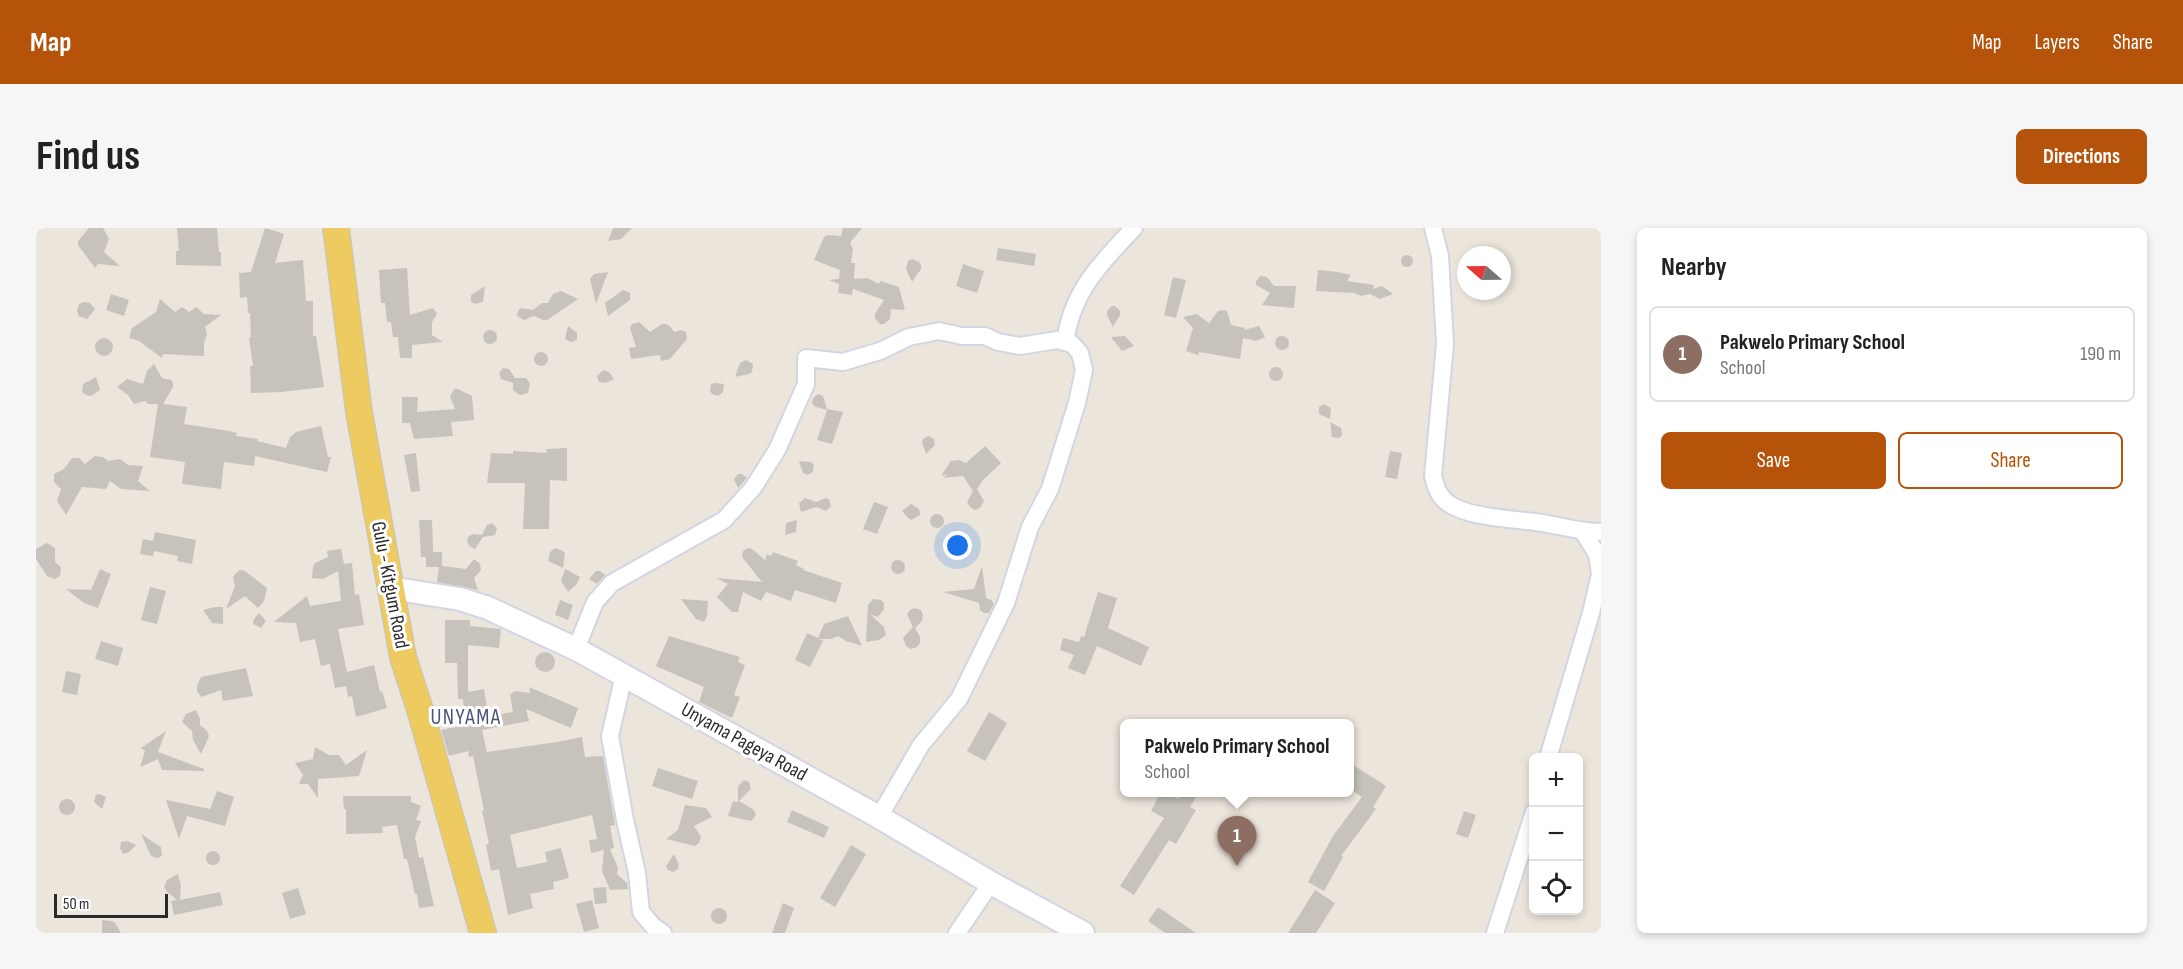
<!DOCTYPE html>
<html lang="en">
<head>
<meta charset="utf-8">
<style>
  body { margin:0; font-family:"Sofia Sans Condensed",sans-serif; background:#f6f6f6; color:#222 }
  .controls { position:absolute; right:18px; bottom:18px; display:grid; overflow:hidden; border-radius:9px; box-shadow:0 3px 9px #0003 }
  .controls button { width:54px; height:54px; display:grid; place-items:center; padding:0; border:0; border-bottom:2px solid #e0e0e0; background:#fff; color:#222; font:30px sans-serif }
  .compass { position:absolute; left:1421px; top:18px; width:54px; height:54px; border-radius:50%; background:#fff; box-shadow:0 3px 9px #0003; rotate:290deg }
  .scale { position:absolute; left:18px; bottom:15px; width:114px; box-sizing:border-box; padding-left:6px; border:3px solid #2a2a2a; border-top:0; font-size:16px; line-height:21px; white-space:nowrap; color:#2a2a2a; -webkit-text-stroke:4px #fff; paint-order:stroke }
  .you { position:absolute; left:922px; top:318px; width:21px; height:21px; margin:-15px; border:4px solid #fff; border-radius:50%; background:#1a73e8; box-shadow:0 0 0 9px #1a73e833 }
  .badge { display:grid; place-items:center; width:39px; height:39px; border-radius:50%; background:#b45309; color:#fff; font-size:20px; font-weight:700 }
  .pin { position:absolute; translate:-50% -50px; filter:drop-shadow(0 2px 3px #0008) }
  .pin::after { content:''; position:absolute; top:32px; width:21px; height:18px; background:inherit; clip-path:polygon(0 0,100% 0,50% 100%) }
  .popup { position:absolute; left:1084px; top:491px; width:234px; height:78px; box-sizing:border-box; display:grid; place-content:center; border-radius:9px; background:#fff; filter:drop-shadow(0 2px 4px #0005); font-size:20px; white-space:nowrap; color:#767676 }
  .popup b { font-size:22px; color:#222 }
  .popup::after { content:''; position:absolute; left:50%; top:100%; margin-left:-12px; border:12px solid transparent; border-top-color:#fff }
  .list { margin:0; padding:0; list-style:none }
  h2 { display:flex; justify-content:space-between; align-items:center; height:78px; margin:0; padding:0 24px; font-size:26px }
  h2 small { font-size:20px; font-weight:400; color:#767676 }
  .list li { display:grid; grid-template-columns:39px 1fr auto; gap:18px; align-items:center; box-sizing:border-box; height:96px; margin:0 12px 12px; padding:0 12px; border:2px solid #e0e0e0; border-radius:9px }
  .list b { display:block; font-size:22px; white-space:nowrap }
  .list p { margin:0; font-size:20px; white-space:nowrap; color:#767676 }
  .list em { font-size:20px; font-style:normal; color:#767676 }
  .actions { display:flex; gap:12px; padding:18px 24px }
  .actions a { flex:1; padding:14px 0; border:2px solid #b45309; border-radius:9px; text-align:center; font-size:21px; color:#b45309 }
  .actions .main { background:#b45309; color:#fff }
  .icon { flex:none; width:33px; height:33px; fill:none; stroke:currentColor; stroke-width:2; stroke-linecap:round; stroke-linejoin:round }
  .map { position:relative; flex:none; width:1565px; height:705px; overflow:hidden; border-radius:9px }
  header { display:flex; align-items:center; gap:36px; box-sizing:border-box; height:84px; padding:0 30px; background:#b45309; color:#fff }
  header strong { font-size:28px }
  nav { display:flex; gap:33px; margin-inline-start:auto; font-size:21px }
  .intro { display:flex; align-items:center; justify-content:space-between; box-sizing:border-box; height:144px; padding:0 36px }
  h1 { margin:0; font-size:42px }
  .button { padding:15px 27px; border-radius:9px; background:#b45309; color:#fff; font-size:21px; font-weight:700 }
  main { display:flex; gap:36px; padding:0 36px }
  aside { flex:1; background:#fff; border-radius:9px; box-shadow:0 3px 9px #0003 }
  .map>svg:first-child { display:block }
  .building { fill:#c7c2bc }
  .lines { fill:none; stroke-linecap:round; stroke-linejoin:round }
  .street-casing { stroke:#d2d5e3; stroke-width:20 }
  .secondary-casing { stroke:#d2d5e3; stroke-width:26 }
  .primary-casing { stroke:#c3c3c3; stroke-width:28 }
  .street { stroke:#fff; stroke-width:16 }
  .secondary { stroke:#fff; stroke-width:22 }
  .primary { stroke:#edcb60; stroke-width:26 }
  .labels { text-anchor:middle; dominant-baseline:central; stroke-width:6; stroke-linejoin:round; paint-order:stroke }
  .street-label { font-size:20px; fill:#2a2a2a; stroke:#fff }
  .quarter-label { font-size:22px; letter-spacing:1.5px; fill:#4c547a; stroke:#fff }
</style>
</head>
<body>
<header>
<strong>Map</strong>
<nav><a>Map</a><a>Layers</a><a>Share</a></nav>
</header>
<div class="intro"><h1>Find us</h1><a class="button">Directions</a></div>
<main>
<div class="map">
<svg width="1565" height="705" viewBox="0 0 1565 705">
  <rect width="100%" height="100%" fill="#ece5dc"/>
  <g class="building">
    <polygon points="53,0 67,0 73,11 68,24 84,38 62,36 59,40 42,17 42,13"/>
    <polygon points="141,0 181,0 183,24 185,24 185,38 140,37 140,23 143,23"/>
    <polygon points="229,0 248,6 239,35 267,32 270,73 277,73 277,108 280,108 288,159 245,164 215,165 214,138 217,138 213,110 215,109 214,85 212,85 211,69 204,70 203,45 215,44"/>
    <polygon points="577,0 596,0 585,11 572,13"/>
    <polygon points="807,0 826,0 814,15 817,21 815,35 819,35 818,51 831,50 843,56 844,53 863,59 869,82 855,81 854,91 848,96 844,96 839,90 839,86 848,72 817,61 816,67 802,65 803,56 793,52 803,51 804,42 778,32 788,9 792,7 805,8"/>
    <polygon points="962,20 1000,26 998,38 960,32"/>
    <circle cx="1371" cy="33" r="6"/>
    <polygon points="876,31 883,34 885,37 885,41 876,54 870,41 872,33"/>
    <polygon points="927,36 948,43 941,65 920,58"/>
    <polygon points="371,40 374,87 397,80 401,86 396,94 396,107 407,114 376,117 376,130 364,130 362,109 357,109 355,94 351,94 349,75 345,75 343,42"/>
    <polygon points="1282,42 1302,44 1315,47 1311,53 1338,57 1337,61 1346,58 1357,66 1344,71 1334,66 1325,68 1318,65 1280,63"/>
    <polygon points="572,44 560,76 554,51 558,46"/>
    <polygon points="1224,48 1231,49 1238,58 1260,58 1258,80 1226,77 1234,65 1220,57 1220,53"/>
    <polygon points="1137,49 1150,52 1140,90 1128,87"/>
    <polygon points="449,58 447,74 439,76 435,74 435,67"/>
    <polygon points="587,62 594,65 594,72 572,88 569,75"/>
    <polygon points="525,63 542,71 511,92 507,92 498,88 488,92 481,88 482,83 485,80 497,82 506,75 512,75 517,66"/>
    <polygon points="75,66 93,72 88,88 70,82"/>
    <polygon points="124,71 139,84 146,79 153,84 160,79 168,86 185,87 169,99 171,106 168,115 168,128 127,126 126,130 103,113 93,110 96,100 120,84"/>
    <polygon points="48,74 54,75 59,81 51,91 43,88 41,83 43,76"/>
    <polygon points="1076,78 1079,78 1084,83 1084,87 1077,99 1071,87 1071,83"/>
    <polygon points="1188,82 1191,83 1195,97 1209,100 1208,102 1223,98 1229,109 1220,113 1207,110 1204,131 1163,124 1162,127 1150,123 1157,100 1147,89 1161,86 1173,95 1182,83"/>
    <polygon points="603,94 614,104 626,96 630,96 634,98 638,104 645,102 650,104 651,111 634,131 625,133 624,127 595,131 593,120 600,119 594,100 596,96"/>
    <polygon points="532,98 541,105 541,111 537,114 532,113 529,110"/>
    <circle cx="454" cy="109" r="7"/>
    <polygon points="1089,108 1098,118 1086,123 1075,109"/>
    <circle cx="1246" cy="115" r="7"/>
    <circle cx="68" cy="119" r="9"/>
    <circle cx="505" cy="131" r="7"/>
    <polygon points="710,132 717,136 716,144 713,146 699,149 704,135"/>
    <polygon points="118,136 126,150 135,152 137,155 137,159 127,176 151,179 148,196 193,203 201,205 200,208 222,211 221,213 250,220 254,209 260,204 285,198 292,229 295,229 291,244 219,228 218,238 188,234 185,261 146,256 149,234 114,229 122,176 112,176 109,173 98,176 92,167 81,159 91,151 107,156 111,143"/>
    <circle cx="1240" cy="146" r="7"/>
    <polygon points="467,140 473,141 479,150 490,150 494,156 492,165 484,167 477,162 477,155 465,151 463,145"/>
    <polygon points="567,142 573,144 578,151 570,155 563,154 561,148"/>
    <polygon points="60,149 64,162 55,168 48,166 46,163 47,156"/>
    <polygon points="680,155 688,156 687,164 682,168 676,166 674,163 675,156"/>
    <polygon points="418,161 422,161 436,168 438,192 415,194 417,208 378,211 374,195 366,195 366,169 382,169 381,184 419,181 414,169"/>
    <polygon points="782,166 787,168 791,181 807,184 796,216 781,212 791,182 780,179 776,176 777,170"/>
    <polygon points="1288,176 1295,180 1294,191 1283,186 1283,179"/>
    <polygon points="1294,194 1305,200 1306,206 1305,209 1302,210 1296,209"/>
    <polygon points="893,208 898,211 899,217 890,226 886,214 888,210"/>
    <polygon points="949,218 965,235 947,252 941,261 948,273 944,280 939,282 934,279 931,274 937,263 927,248 907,250 912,246 905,248 915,233 923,232 930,235"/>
    <polygon points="531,220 531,253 514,252 513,301 487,301 489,255 451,255 455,225 477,226 477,223 511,225 510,221"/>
    <polygon points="1354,223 1366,225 1361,251 1349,249"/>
    <polygon points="380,225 384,263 375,264 368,227"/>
    <polygon points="59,228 67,229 72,233 84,231 92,237 107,238 102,253 114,263 85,261 74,253 70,261 46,259 30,287 21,273 25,261 18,254 18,246 28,241 36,230 43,230 49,236"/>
    <polygon points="763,233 775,234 778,237 777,244 771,247 767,245"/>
    <polygon points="706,246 711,250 702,260 698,251 702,246"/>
    <polygon points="769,270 780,274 790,270 793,271 795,278 790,283 780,279 765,284 763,275"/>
    <polygon points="838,274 852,279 841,306 827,301"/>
    <polygon points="875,276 883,281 884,287 875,292 872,290 866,283"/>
    <circle cx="901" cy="293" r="7"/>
    <polygon points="383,292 396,292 397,324 406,324 406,338 430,341 438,331 444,336 445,342 438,350 442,362 401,354 403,339 390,339 390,329 385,329"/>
    <polygon points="761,292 760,304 749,307 750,295"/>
    <polygon points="456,295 461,300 459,307 447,309 439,321 433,318 431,312 433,308 437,306 446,307 451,297"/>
    <polygon points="119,304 160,312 156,336 141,333 142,328 118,323 117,328 104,326 107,311 117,313"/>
    <polygon points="11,315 19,320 19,334 25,339 24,348 19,351 11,348 0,331 0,321"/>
    <polygon points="519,320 525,322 529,325 527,340 512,333 514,324"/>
    <polygon points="712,320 716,321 729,332 731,326 735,328 737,324 762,333 760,337 768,341 767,342 806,355 800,375 759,362 755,373 730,364 725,373 707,364 702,384 696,384 681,369 692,356 680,350 726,354 706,329 707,323"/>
    <polygon points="305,321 308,336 316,335 319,367 323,366 328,397 302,401 311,444 338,437 344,464 346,463 351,480 320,489 316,468 312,469 310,458 299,460 294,436 285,438 279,411 264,414 260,395 238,394 271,368 274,378 305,373 302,343 287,351 276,350 277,339 279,335 292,329 291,323"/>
    <circle cx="862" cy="339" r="7"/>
    <polygon points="946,338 950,370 955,372 958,376 953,385 948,385 944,382 943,375 907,364 938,361"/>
    <polygon points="64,341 75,346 62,380 48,375 30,361 55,362"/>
    <polygon points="529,341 544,349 540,357 532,364 525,353"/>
    <polygon points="204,342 209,343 231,360 228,373 222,380 209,368 190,381 199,358 197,349 200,345"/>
    <polygon points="560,343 564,343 569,347 561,356 553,351"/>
    <polygon points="114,359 130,363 121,396 105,392"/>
    <polygon points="1062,364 1081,370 1072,400 1113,419 1105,438 1061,418 1049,447 1032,440 1038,427 1024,422 1027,410 1043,414 1045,408 1048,409"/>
    <polygon points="645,371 672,373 671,388 668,394 660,391"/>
    <polygon points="837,371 845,372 848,375 848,381 842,389 834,386 848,399 850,407 843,412 830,414 832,377"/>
    <polygon points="524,372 537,377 532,392 519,387"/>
    <polygon points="179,379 187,379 187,396 176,395 167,382"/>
    <polygon points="878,380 885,382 887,387 886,393 879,400 884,409 884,415 881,419 875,421 870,418 867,410 877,399 871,386 874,382"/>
    <polygon points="223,385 230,393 225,400 217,396 218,391"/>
    <polygon points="812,388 826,418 810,413 802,408 795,411 783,411 787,413 774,439 759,432 771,405 782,410 788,396"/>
    <polygon points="409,392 434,392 434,398 465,401 463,420 432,417 432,464 448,461 452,488 477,484 474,467 479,463 494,465 493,459 542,480 535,500 490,481 493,493 446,502 451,524 521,514 546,509 549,529 567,528 579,597 574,598 578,620 574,621 582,640 581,646 591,655 592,661 574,662 566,643 568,622 555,625 553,612 561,611 556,587 474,607 481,640 511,634 509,624 525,620 533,650 517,654 518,661 494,666 497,680 472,687 463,641 455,643 450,617 453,616 446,583 448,583 437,528 433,529 432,523 413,528 405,502 430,497 427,471 422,471 421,435 409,435"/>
    <polygon points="633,408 704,429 702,434 709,437 698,467 704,469 696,490 663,474 668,459 620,438"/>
    <polygon points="65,413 87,420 82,438 59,431"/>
    <circle cx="509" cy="434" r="10"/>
    <polygon points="210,440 217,468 187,473 185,462 165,469 161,463 161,458 165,449"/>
    <polygon points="30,443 45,446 41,467 26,464"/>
    <polygon points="160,482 164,491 164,497 171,503 173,508 165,526 157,512 156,503 146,494 150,486"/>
    <polygon points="953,484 971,495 949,533 931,523"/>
    <polygon points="130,503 122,524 168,541 168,543 126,542 122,531 104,539 109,523 105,520"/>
    <polygon points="279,519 293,527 303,527 310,537 331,522 323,548 282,551 282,570 272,556 263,556 267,547 259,535 277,531"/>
    <polygon points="1314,535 1350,558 1337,579 1340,581 1305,628 1307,629 1288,663 1272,654 1297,608 1326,569 1314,561"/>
    <polygon points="622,540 662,553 656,571 616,558"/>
    <polygon points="708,552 713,554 715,561 703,573 718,582 720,587 715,593 692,588 697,573 702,574 702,558"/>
    <polygon points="181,563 198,569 189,598 151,588 143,611 130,572 174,581"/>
    <polygon points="1125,564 1130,564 1142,571 1146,564 1163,564 1154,579 1160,582 1140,616 1133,612 1098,667 1084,658 1128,590 1115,583"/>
    <polygon points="63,566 70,569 66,581 58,574 60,567"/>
    <polygon points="307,568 375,568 375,574 385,578 380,592 385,593 379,609 383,630 387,629 398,678 383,680 381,666 379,666 371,631 368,631 361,597 346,599 347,605 310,606 310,581 308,581"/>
    <circle cx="31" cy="579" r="8"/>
    <polygon points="649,577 670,580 676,589 658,598 665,609 663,615 659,618 630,611 642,602"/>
    <polygon points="756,582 793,599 788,610 751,594"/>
    <polygon points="1428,583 1440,587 1432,610 1420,606"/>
    <polygon points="105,606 125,619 126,628 121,630 115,628"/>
    <polygon points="91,613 100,617 93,624 87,626 84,620 85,614"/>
    <polygon points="815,617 830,626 799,679 784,670"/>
    <circle cx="177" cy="630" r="7"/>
    <polygon points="638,626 643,637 642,641 637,644 632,642 630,638"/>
    <polygon points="142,646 145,658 144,672 184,664 187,677 138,687 135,673 141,672 131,664 128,659 131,652"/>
    <polygon points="570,659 571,675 559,676 557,660"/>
    <polygon points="262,660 270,686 254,691 246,665"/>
    <polygon points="1279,662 1299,675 1280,705 1252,705"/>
    <polygon points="556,672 563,700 548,704 540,676"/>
    <polygon points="747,675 758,680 749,705 736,705"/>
    <polygon points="1122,679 1160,705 1129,705 1112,693"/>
    <circle cx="683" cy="688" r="8"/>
    <polygon points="66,692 76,693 79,695 85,705 66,705"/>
  </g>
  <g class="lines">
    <g class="street-casing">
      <g id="street">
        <path d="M1397,0l7,28 5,88 -12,132c3,11 5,20 15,27 19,15 69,16 94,20 20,3 38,9 59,9"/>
        <path d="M1029,114c7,-51 35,-78 69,-114"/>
        <polyline points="540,421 559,374 576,355 688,292 717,260 741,222 770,156 770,130 807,134 844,123 873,109 903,103 926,108 949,108 962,114 984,118 1021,112 1029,114 1036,116 1044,125 1048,142 1041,175 1014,261 994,299 970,375 923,471 885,517 843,589"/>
        <polyline points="588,447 574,508 589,592 601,645 605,684 617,698 627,705"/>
        <polyline points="1512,530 1555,385 1564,346 1561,326 1547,304"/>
        <polyline points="921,705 955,655"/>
        <polyline points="1459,705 1498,584"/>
      </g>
    </g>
    <g class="secondary-casing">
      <polyline id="secondary" points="354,360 424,371 452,380 540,421 843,589 955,655 1047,705"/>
    </g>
    <g class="primary-casing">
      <polyline id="primary" points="300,0 323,184 367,429 385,485 447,705"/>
    </g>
    <use href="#street" class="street"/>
    <use href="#secondary" class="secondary"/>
    <use href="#primary" class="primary"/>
  </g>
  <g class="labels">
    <g class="street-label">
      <text transform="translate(354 357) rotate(79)">Gulu - Kitgum Road</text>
      <text transform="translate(708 514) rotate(29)">Unyama Pageya Road</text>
    </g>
    <g class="quarter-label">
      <text x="430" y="489">UNYAMA</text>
    </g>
  </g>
</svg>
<div class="controls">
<button>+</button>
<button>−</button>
<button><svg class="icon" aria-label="locate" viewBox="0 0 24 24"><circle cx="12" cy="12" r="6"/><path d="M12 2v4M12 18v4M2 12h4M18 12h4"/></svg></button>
</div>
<svg class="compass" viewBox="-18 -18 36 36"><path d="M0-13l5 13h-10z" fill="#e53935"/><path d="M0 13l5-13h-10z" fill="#767676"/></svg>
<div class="scale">50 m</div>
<div class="you"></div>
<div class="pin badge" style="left:1201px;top:638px;background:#8d6e63">1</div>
<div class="popup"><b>Pakwelo Primary School</b>School</div>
</div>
<aside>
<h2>Nearby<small></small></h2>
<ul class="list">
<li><span class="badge" style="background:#8d6e63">1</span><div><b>Pakwelo Primary School</b><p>School</p></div><em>190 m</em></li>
</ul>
<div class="actions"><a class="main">Save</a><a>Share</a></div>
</aside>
</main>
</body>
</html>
